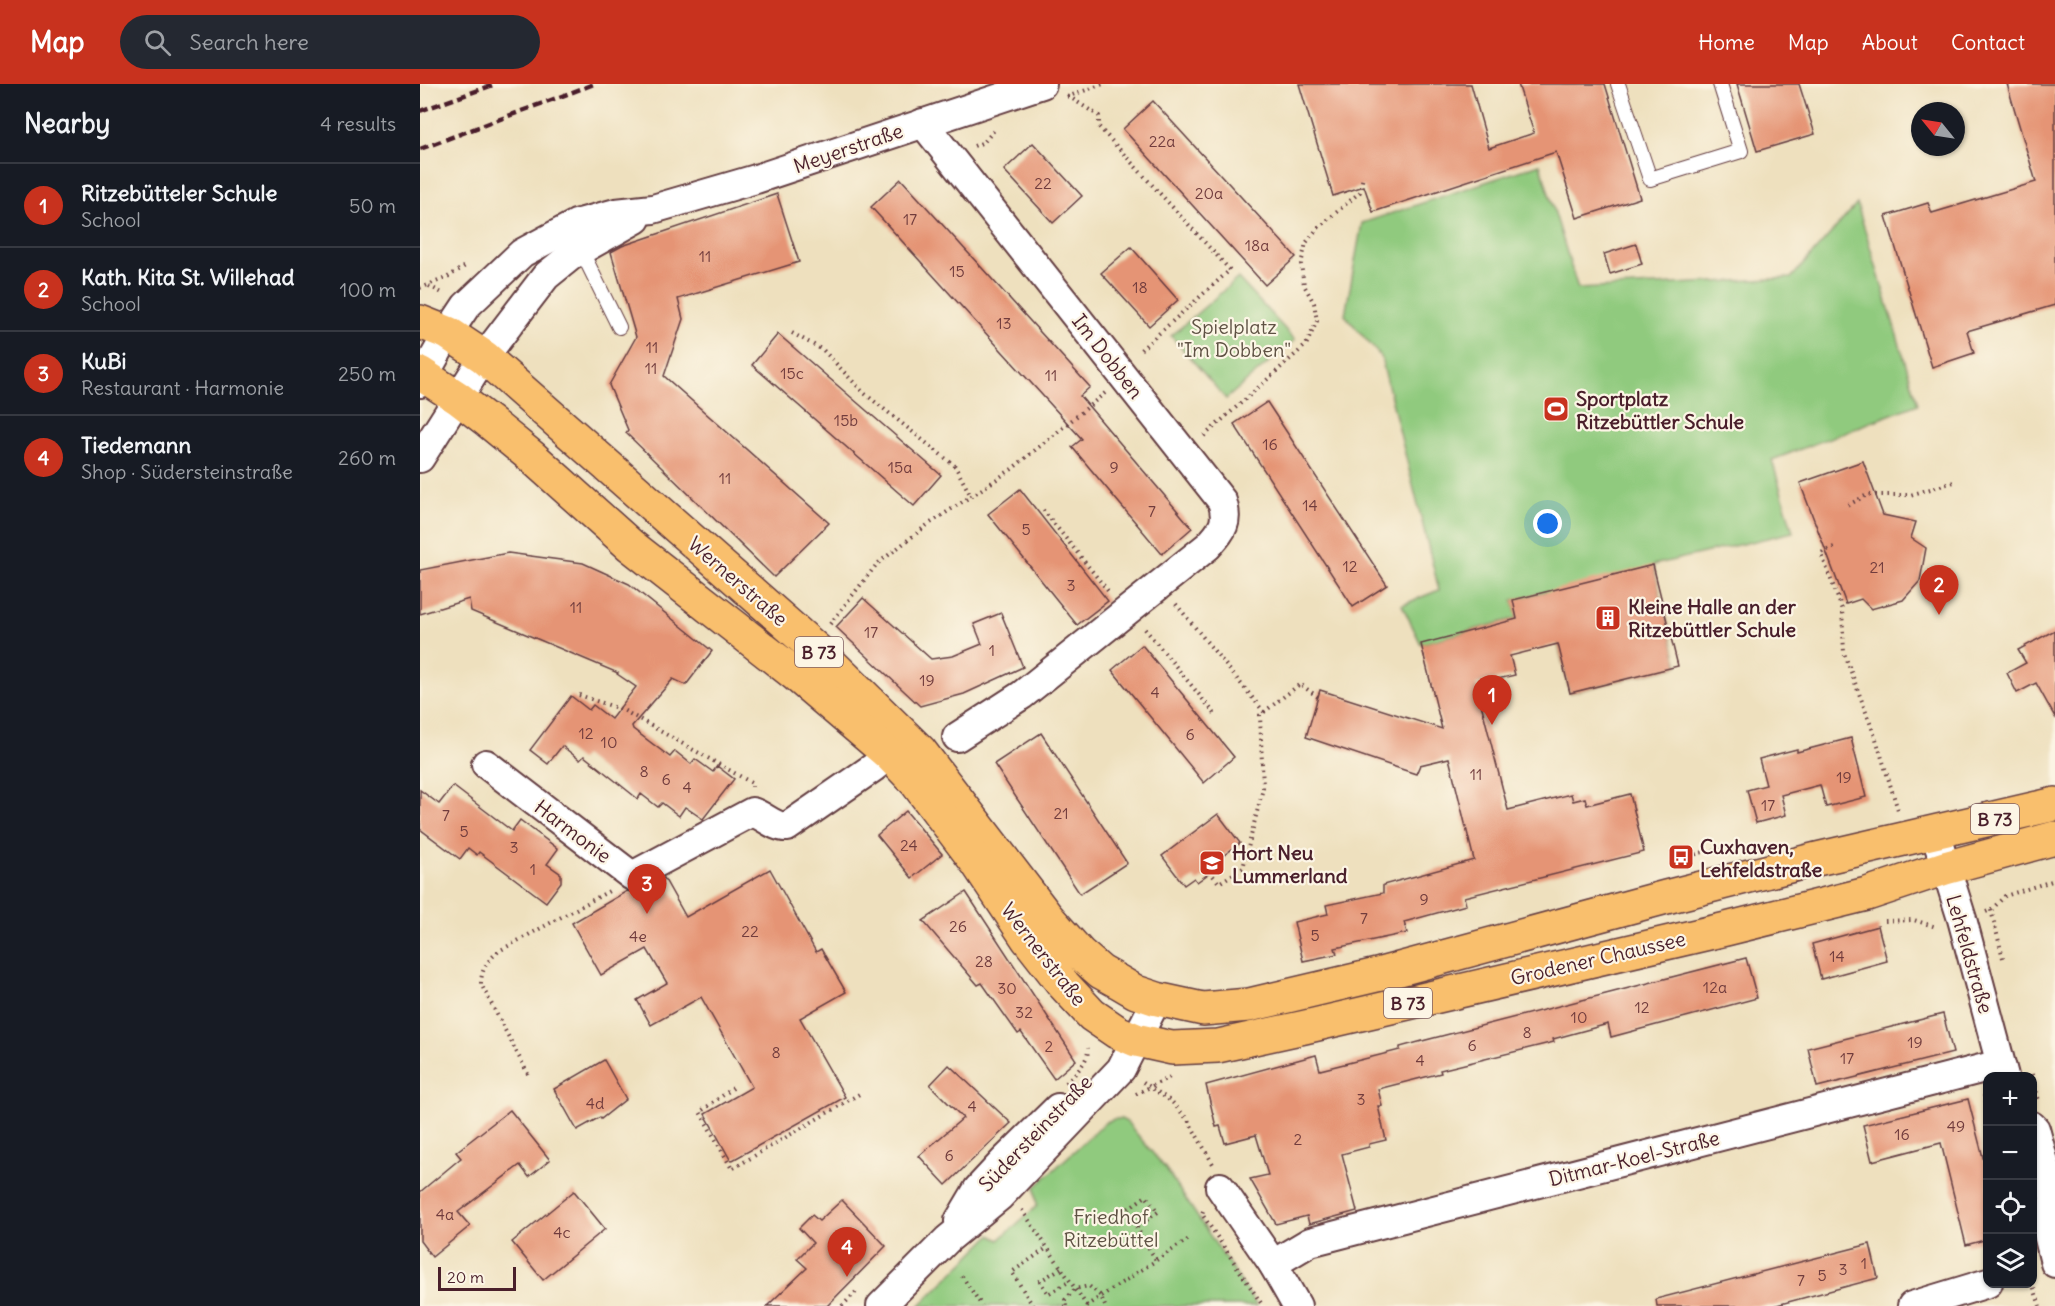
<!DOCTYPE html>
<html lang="en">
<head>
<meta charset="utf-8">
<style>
  body { margin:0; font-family:Delius,sans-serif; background:#242831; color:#f1f3f6 }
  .controls { position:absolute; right:18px; bottom:18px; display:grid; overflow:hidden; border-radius:12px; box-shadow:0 2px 4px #0004 }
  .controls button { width:54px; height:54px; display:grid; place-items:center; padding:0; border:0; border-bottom:2px solid #363941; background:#171b24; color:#f1f3f6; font:30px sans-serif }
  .compass { position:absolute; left:1491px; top:18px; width:54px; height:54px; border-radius:50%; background:#171b24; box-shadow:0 2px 4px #0004; rotate:300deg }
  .scale { position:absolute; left:18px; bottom:15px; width:78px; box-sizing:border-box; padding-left:6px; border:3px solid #4a1f2b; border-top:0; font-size:16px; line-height:21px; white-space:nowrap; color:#4a1f2b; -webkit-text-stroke:4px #fcf5e5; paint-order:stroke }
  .you { position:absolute; left:1128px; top:440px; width:21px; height:21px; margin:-15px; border:4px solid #fff; border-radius:50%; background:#1a73e8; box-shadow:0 0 0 9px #1a73e833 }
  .badge { display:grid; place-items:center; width:39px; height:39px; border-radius:50%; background:#c8321e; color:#fff; font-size:20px; font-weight:700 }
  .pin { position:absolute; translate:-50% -50px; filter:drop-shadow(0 2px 3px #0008) }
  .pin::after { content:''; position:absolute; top:32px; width:21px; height:18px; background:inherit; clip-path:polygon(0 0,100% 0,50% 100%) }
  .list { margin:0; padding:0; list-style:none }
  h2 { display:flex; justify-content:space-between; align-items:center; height:78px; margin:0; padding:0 24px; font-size:26px }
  h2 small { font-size:20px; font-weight:400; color:#9ea1a6 }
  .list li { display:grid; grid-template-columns:39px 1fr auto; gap:18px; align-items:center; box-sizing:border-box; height:84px; padding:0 24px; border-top:2px solid #363941 }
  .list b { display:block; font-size:22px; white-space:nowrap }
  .list p { margin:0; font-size:20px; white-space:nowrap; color:#9ea1a6 }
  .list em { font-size:20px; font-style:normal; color:#9ea1a6 }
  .icon { flex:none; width:33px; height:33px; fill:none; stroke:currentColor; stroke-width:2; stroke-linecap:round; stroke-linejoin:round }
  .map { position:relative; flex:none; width:1635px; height:1222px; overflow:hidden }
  header { display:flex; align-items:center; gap:36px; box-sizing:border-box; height:84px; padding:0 30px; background:#c8321e; color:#fff }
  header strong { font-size:28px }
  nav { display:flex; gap:33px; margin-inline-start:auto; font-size:21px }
  .search { width:420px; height:54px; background:#242831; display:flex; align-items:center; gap:15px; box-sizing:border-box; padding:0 21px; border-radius:33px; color:#9ea1a6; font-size:22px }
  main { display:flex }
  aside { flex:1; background:#171b24 }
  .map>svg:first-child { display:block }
  .green { fill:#90ca7e; stroke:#6d7454; stroke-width:1.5 }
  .building { fill:#e59474 }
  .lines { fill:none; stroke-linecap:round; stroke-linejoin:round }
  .lane-casing { stroke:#633c41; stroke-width:16 }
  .street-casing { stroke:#633c41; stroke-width:32 }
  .primary-casing { stroke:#633c41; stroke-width:36 }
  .path { stroke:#633c41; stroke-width:4; stroke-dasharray:1.5 4.5; stroke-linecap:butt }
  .lane { stroke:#fff; stroke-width:14 }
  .street { stroke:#fff; stroke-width:28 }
  .primary { stroke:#f9bf6d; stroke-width:33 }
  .rail { stroke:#4a1f2b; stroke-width:4.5; stroke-dasharray:9 4.5; stroke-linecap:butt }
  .labels { text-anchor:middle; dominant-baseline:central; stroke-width:4.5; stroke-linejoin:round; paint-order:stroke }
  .number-label { font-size:16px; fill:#713c3d }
  .shield { fill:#fcf5e5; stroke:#7f5f63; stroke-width:1.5 }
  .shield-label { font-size:18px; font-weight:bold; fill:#4a1f2b }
  .street-label { font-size:20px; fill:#4a1f2b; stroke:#fcf5e5 }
  .park-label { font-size:20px; fill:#5f5244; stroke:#fcf5e5 }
  .poi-label { font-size:20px; font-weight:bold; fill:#4a1f2b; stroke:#fcf5e5; text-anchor:start }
</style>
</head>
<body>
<header>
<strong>Map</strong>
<div class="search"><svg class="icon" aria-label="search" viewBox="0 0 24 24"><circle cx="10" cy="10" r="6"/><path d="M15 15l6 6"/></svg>Search here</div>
<nav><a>Home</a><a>Map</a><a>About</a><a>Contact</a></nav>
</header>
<main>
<aside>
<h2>Nearby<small>4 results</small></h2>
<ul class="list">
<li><span class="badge">1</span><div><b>Ritzebütteler Schule</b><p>School</p></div><em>50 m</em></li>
<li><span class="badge">2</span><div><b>Kath. Kita St. Willehad</b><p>School</p></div><em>100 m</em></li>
<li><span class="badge">3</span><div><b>KuBi</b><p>Restaurant · Harmonie</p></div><em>250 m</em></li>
<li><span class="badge">4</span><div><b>Tiedemann</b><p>Shop · Südersteinstraße</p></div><em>260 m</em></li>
</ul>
</aside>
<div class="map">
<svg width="1635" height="1222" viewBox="0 0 1635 1222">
  <rect width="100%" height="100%" fill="#fcf5e5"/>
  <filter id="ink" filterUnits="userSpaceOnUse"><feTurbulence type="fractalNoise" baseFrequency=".0167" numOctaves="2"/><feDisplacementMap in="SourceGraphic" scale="12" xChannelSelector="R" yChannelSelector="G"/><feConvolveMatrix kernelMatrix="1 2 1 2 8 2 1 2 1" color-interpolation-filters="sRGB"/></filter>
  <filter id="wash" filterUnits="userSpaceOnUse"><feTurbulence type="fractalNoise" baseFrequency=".008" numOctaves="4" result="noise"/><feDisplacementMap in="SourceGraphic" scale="24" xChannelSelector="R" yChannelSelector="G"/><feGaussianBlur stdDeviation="1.35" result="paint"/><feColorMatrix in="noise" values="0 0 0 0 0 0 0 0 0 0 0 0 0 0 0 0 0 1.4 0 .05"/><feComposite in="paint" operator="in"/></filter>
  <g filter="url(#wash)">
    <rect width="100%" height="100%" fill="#eee0be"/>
    <g class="green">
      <polygon points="1120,80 1158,205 1371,194 1437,120 1498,320 1352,376 1373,448 1233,481 1258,582 1150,609 1125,508 1093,516 1097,534 1001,560 982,521 1019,506 961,273 925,231 942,139"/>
      <polygon points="818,194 875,256 806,315 751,252"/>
      <polygon points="694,1035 701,1035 707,1038 745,1084 837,1222 499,1222 571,1151 579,1156 617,1122 615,1103 686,1038"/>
    </g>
    <g id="blocks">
      <g class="building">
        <polygon points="879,0 1051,0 1069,64 1114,49 1098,0 1185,0 1220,114 1157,134 1136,68 953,128 944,102 913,112"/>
        <polygon points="1317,0 1379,0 1395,50 1337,67"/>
        <polygon points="1587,0 1635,0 1635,221 1547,247 1554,269 1512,283 1466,132 1508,119 1512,129 1616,98"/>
        <polygon points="733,17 876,173 845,201 703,45"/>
        <polygon points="613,59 662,112 633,139 584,86"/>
        <polygon points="481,95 670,303 660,312 772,444 742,470 652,363 662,355 451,123"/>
        <polygon points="357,110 379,178 258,215 263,235 244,292 409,439 354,493 206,349 208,346 189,301 216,253 191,168 202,162"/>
        <polygon points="1216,160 1222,180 1190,190 1184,170"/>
        <polygon points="711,163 758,216 729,242 681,189"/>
        <polygon points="358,250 521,391 494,422 332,281"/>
        <polygon points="847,318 967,501 933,523 814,340"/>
        <polygon points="1443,377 1463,431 1496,438 1491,454 1506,464 1500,497 1483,516 1451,525 1441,515 1426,520 1380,399"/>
        <polygon points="600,405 688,517 657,541 568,430"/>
        <polygon points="88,469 163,479 209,500 292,567 266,601 253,595 212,642 213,645 250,673 255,667 271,680 275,675 293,688 297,682 314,695 283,735 265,723 259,732 242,719 238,723 221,710 218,715 164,672 160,676 142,662 128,680 110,666 151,612 169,626 173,621 191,635 216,603 197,590 198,589 51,527 49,515 0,530 0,486"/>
        <polygon points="1233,481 1258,582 1150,609 1138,560 1090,572 1095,591 1056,600 1088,726 1151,710 1153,717 1165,714 1167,721 1210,710 1224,768 1044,813 1046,821 984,838 987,849 915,864 917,870 883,877 874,838 908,830 906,821 963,809 963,801 1054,776 1029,674 1000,681 996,690 886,653 900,606 1022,645 1001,560 1097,535 1093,516"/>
        <polygon points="443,514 511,575 533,572 562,560 554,540 581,529 603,583 544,610 500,622 416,543"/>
        <polygon points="1635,546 1635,633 1616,599 1597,609 1587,589 1606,579 1598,566"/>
        <polygon points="722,561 814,673 784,699 692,586"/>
        <polygon points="621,649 707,779 660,810 574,680"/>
        <polygon points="1431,654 1446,713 1406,723 1400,701 1361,711 1366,731 1336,739 1327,706 1346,701 1339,675 1377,665 1377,668"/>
        <polygon points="33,702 92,747 100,736 138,765 127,780 141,790 141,798 126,818 59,768 57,771 48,764 40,775 0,745 0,706 19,720"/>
        <polygon points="486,727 522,770 492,794 457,751"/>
        <polygon points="798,730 820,759 799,775 802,780 777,798 774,794 764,801 742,772"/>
        <polygon points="350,785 396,868 401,865 426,908 380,934 425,1013 311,1077 285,1030 332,1003 281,913 231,941 217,916 247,899 227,865 181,891 152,839 207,807 211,808 220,807 244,794 266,833"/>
        <polygon points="546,808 656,976 634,995 601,948 598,950 562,899 558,901 503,837"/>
        <polygon points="1458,842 1467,877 1401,895 1392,860"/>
        <polygon points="1326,874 1337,914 1191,953 1188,940 1133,955 1134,958 1020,986 1021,989 958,1005 962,1022 958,1022 966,1056 949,1060 949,1063 922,1070 937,1127 889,1140 887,1132 856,1140 830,1095 848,1091 836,1051 805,1059 800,1042 796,1043 786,1001 896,971 900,986 980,966 980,963 1006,956"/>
        <polygon points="1523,930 1533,969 1397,1003 1388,964"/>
        <polygon points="184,976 206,1015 181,1035 180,1033 157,1046 134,1005"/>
        <polygon points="529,981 591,1039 526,1101 499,1072 543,1034 510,1001"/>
        <polygon points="1548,1015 1568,1093 1568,1155 1546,1161 1521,1059 1452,1077 1443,1041"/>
        <polygon points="90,1026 130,1076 109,1093 100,1081 38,1128 50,1142 12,1173 0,1157 0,1108 41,1074 36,1068"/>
        <polygon points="154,1107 185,1145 123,1196 92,1158"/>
        <polygon points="422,1116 466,1162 407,1222 347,1222 387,1184 377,1175 393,1159 379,1144 392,1131 399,1137"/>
        <polygon points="1450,1160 1458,1194 1353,1222 1237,1222 1236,1215"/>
      </g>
    </g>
  </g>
  <g filter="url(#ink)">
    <use href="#blocks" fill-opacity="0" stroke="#633c41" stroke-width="1.5"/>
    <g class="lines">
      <g class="lane-casing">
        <g id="lane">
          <polyline points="1198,0 1230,95 1321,67 1300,0"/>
          <polyline points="161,166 199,243"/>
        </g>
      </g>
      <g class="street-casing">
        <g id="street">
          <path d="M503,39l299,378c7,21 1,29 -14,45l-186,149 -65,42"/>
          <polyline points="0,299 28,249 46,222 102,169 156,140 196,129 233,125 336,95 622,0"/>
          <polyline points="0,374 64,273 126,192 152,171 216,135"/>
          <path d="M66,680l146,112 120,-64c11,3 23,16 35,15l87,-60 33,-27"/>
          <polyline points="1515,749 1542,835 1584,992"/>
          <polyline points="1612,1042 1615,1045 1634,1115 1627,1146"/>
          <polyline points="800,1103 853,1180 877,1222"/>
          <polyline points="1616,1132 1627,1146 1635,1179"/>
          <polyline points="539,1137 558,1105 584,1077 638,1024"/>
          <polyline points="853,1180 890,1158 1580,980"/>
          <polyline points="461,1222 528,1155 579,1113 701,985 737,915"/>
          <polyline points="1492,1222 1568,1199"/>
        </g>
      </g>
      <g class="primary-casing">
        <g id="primary">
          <polyline points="0,238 28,249 64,273 400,569 500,667 627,833 659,869 681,888 699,898 716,908 737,915 783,925 829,921 961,890 1246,813 1397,775 1635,720"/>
          <polyline points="0,289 38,314 68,337 112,373 210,461 375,590 470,671 496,698 558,780 608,855 644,901 672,931 697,948 716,956 752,964 798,962 885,943 1306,845 1447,810 1525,784 1635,754"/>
        </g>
      </g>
      <g class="path">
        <polyline points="648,12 679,32 679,43 810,186 718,268"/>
        <polyline points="647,13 683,0"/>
        <polyline points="554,62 564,58 576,44"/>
        <polyline points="9,202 24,210"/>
        <polyline points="0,204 26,194 47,181"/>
        <polyline points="372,249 403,266 444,309 535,382 551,412"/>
        <polyline points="784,352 886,261 897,237 894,219 884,201 881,180 886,159 897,145 940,108 943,92"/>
        <polyline points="1428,421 1447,411 1490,411 1534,398"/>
        <polyline points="623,426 688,507"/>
        <polyline points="1414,463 1401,469 1422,525 1424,569 1456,655 1478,726"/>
        <polyline points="756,520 844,628 840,631 843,704 823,784 799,799 790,788"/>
        <polyline points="410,540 457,480 506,442 592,385 685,309"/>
        <polyline points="725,545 795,630"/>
        <polyline points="159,611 203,626 332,699 332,703"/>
        <polyline points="844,628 880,600 898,613"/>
        <polyline points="1253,779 1279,769 1321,762"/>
        <polyline points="1571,826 1584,878"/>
        <polyline points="1566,828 1571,826 1585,812 1635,796"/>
        <polyline points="1465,837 1494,836 1516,843"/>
        <path d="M108,990l-47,-90c0,-15 7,-24 18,-33l110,-60"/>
        <polyline points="1612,990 1619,1017"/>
        <polyline points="723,998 752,1018 768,1036 793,1080"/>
        <path d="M646,999c9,-9 23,-22 22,-35"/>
        <polyline points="313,1004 280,1028 312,1085 441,1009"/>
        <polyline points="716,1010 750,993"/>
        <polyline points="1564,1011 1568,1025"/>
        <polyline points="602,1126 667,1222"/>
        <polyline points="783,1127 782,1130 841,1219"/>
        <polyline points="717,1143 738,1128 726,1112 706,1126 736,1176"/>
        <polyline points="641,1184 620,1197 628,1210 650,1197"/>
        <polyline points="542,1192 562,1222"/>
        <polyline points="1612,1198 1620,1222"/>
        <polyline points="422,1222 436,1208"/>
        <polyline points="613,1222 592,1188 627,1164"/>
        <polyline points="646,1222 645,1216 655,1205 669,1202 681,1212 685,1222"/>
        <polyline points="666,1222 769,1155"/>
      </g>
      <use href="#lane" class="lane"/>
      <use href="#street" class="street"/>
      <use href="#primary" class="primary"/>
      <g class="rail">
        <polyline points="0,27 76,0"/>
        <polyline points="0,65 174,0"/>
      </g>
    </g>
  </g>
  <defs>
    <g id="stadium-square" transform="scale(1.35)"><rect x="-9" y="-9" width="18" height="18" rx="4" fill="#c8321e" stroke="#fcf5e5"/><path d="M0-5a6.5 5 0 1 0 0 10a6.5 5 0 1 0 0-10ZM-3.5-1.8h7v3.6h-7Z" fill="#fff"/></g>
    <g id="building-square" transform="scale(1.35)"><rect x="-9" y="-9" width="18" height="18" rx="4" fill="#c8321e" stroke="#fcf5e5"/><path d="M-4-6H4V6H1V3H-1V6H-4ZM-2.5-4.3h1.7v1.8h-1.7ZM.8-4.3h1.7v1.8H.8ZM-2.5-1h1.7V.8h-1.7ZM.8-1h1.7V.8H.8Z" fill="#fff"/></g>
    <g id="bus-square" transform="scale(1.35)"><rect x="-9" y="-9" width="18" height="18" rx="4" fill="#c8321e" stroke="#fcf5e5"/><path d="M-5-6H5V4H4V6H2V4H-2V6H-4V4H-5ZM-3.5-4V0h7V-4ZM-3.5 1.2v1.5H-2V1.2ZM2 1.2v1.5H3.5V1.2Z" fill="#fff"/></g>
    <g id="school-square" transform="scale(1.35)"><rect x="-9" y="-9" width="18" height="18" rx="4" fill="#c8321e" stroke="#fcf5e5"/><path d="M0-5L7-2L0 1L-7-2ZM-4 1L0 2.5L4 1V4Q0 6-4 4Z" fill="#fff"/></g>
  </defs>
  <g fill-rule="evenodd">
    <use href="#stadium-square" x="1136" y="325"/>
    <use href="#building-square" x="1188" y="534"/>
    <use href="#bus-square" x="1261" y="773"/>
    <use href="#school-square" x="792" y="779"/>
  </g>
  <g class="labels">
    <g class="number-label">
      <text x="742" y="57">22a</text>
      <text x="623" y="99">22</text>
      <text x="789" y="109">20a</text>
      <text x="490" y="135">17</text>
      <text x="837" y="161">18a</text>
      <text x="285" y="172">11</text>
      <text x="537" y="187">15</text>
      <text x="720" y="203">18</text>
      <text x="584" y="239">13</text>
      <text x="232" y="263">11</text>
      <text x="231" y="284">11</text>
      <text x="372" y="289">15c</text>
      <text x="631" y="291">11</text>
      <text x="426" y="336">15b</text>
      <text x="850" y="360">16</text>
      <text x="480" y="383">15a</text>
      <text x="694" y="383">9</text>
      <text x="305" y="394">11</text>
      <text x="890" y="421">14</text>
      <text x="732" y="427">7</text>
      <text x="606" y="445">5</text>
      <text x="930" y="482">12</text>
      <text x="1457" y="483">21</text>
      <text x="651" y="501">3</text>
      <text x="156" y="523">11</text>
      <text x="451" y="548">17</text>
      <text x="572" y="566">1</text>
      <text x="507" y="596">19</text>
      <text x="735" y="608">4</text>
      <text x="166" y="649">12</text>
      <text x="770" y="650">6</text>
      <text x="189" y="658">10</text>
      <text x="224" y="687">8</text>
      <text x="1056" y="690">11</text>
      <text x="1424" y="693">19</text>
      <text x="246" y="695">6</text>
      <text x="267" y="703">4</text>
      <text x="1348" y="721">17</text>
      <text x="641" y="729">21</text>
      <text x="26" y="731">7</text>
      <text x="44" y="747">5</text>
      <text x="489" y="761">24</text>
      <text x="94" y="763">3</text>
      <text x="113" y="785">1</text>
      <text x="1004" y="815">9</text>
      <text x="944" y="834">7</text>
      <text x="538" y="842">26</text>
      <text x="330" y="847">22</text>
      <text x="895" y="851">5</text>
      <text x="218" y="852">4e</text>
      <text x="1417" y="872">14</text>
      <text x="564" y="877">28</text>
      <text x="1295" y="903">12a</text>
      <text x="587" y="904">30</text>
      <text x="1222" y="923">12</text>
      <text x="604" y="928">32</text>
      <text x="1159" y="933">10</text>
      <text x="1107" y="948">8</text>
      <text x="1495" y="958">19</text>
      <text x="1052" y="961">6</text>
      <text x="629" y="962">2</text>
      <text x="356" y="968">8</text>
      <text x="1427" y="974">17</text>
      <text x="1000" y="976">4</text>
      <text x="941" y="1015">3</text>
      <text x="175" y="1019">4d</text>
      <text x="552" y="1022">4</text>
      <text x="1536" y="1042">49</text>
      <text x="1482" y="1050">16</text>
      <text x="878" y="1055">2</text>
      <text x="529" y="1071">6</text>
      <text x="25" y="1130">4a</text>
      <text x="142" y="1148">4c</text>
      <text x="1444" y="1179">1</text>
      <text x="1423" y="1185">3</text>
      <text x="1402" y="1191">5</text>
      <text x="1381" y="1196">7</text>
    </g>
    <g class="shield">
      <rect x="375" y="553" width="48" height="30" rx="4.5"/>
      <rect x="1551" y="720" width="48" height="30" rx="4.5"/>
      <rect x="964" y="904" width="48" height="30" rx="4.5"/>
    </g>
    <g class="shield-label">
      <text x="399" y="568">B 73</text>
      <text x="1575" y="735">B 73</text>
      <text x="988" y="919">B 73</text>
    </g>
    <g class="street-label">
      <text transform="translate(428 64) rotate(-19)">Meyerstraße</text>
      <text transform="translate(688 272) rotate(52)">Im Dobben</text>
      <text transform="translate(318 497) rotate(41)">Wernerstraße</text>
      <text transform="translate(153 747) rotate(37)">Harmonie</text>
      <text transform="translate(624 870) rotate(52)">Wernerstraße</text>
      <text transform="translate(1550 870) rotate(74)">Lehfeldstraße</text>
      <text transform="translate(1178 874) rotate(-13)">Grodener Chaussee</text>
      <text transform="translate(615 1049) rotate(-46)">Südersteinstraße</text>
      <text transform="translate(1214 1074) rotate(-14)">Ditmar-Koel-Straße</text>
    </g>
    <g class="park-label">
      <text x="814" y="242">Spielplatz<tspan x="814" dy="23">"Im Dobben"</tspan></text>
      <text x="691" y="1132">Friedhof<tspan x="691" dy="23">Ritzebüttel</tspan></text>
    </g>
    <g class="poi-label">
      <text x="1156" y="314">Sportplatz<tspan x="1156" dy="23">Ritzebüttler Schule</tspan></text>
      <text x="1208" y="522">Kleine Halle an der<tspan x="1208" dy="23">Ritzebüttler Schule</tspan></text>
      <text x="1280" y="762">Cuxhaven,<tspan x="1280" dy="23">Lehfeldstraße</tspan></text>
      <text x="812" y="768">Hort Neu<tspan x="812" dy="23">Lummerland</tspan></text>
    </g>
  </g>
</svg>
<div class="controls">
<button>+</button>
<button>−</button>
<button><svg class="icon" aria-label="locate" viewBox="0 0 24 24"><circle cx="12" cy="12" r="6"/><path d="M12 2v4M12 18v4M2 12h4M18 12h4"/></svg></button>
<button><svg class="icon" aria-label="layers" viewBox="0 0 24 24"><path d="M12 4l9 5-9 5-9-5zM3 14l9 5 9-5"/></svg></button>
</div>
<svg class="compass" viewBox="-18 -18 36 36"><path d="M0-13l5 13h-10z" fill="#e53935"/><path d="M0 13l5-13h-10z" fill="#9ea1a6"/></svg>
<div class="scale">20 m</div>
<div class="you"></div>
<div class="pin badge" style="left:1072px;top:641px">1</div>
<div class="pin badge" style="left:1519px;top:531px">2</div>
<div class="pin badge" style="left:227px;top:830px">3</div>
<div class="pin badge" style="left:427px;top:1193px">4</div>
</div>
</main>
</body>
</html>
